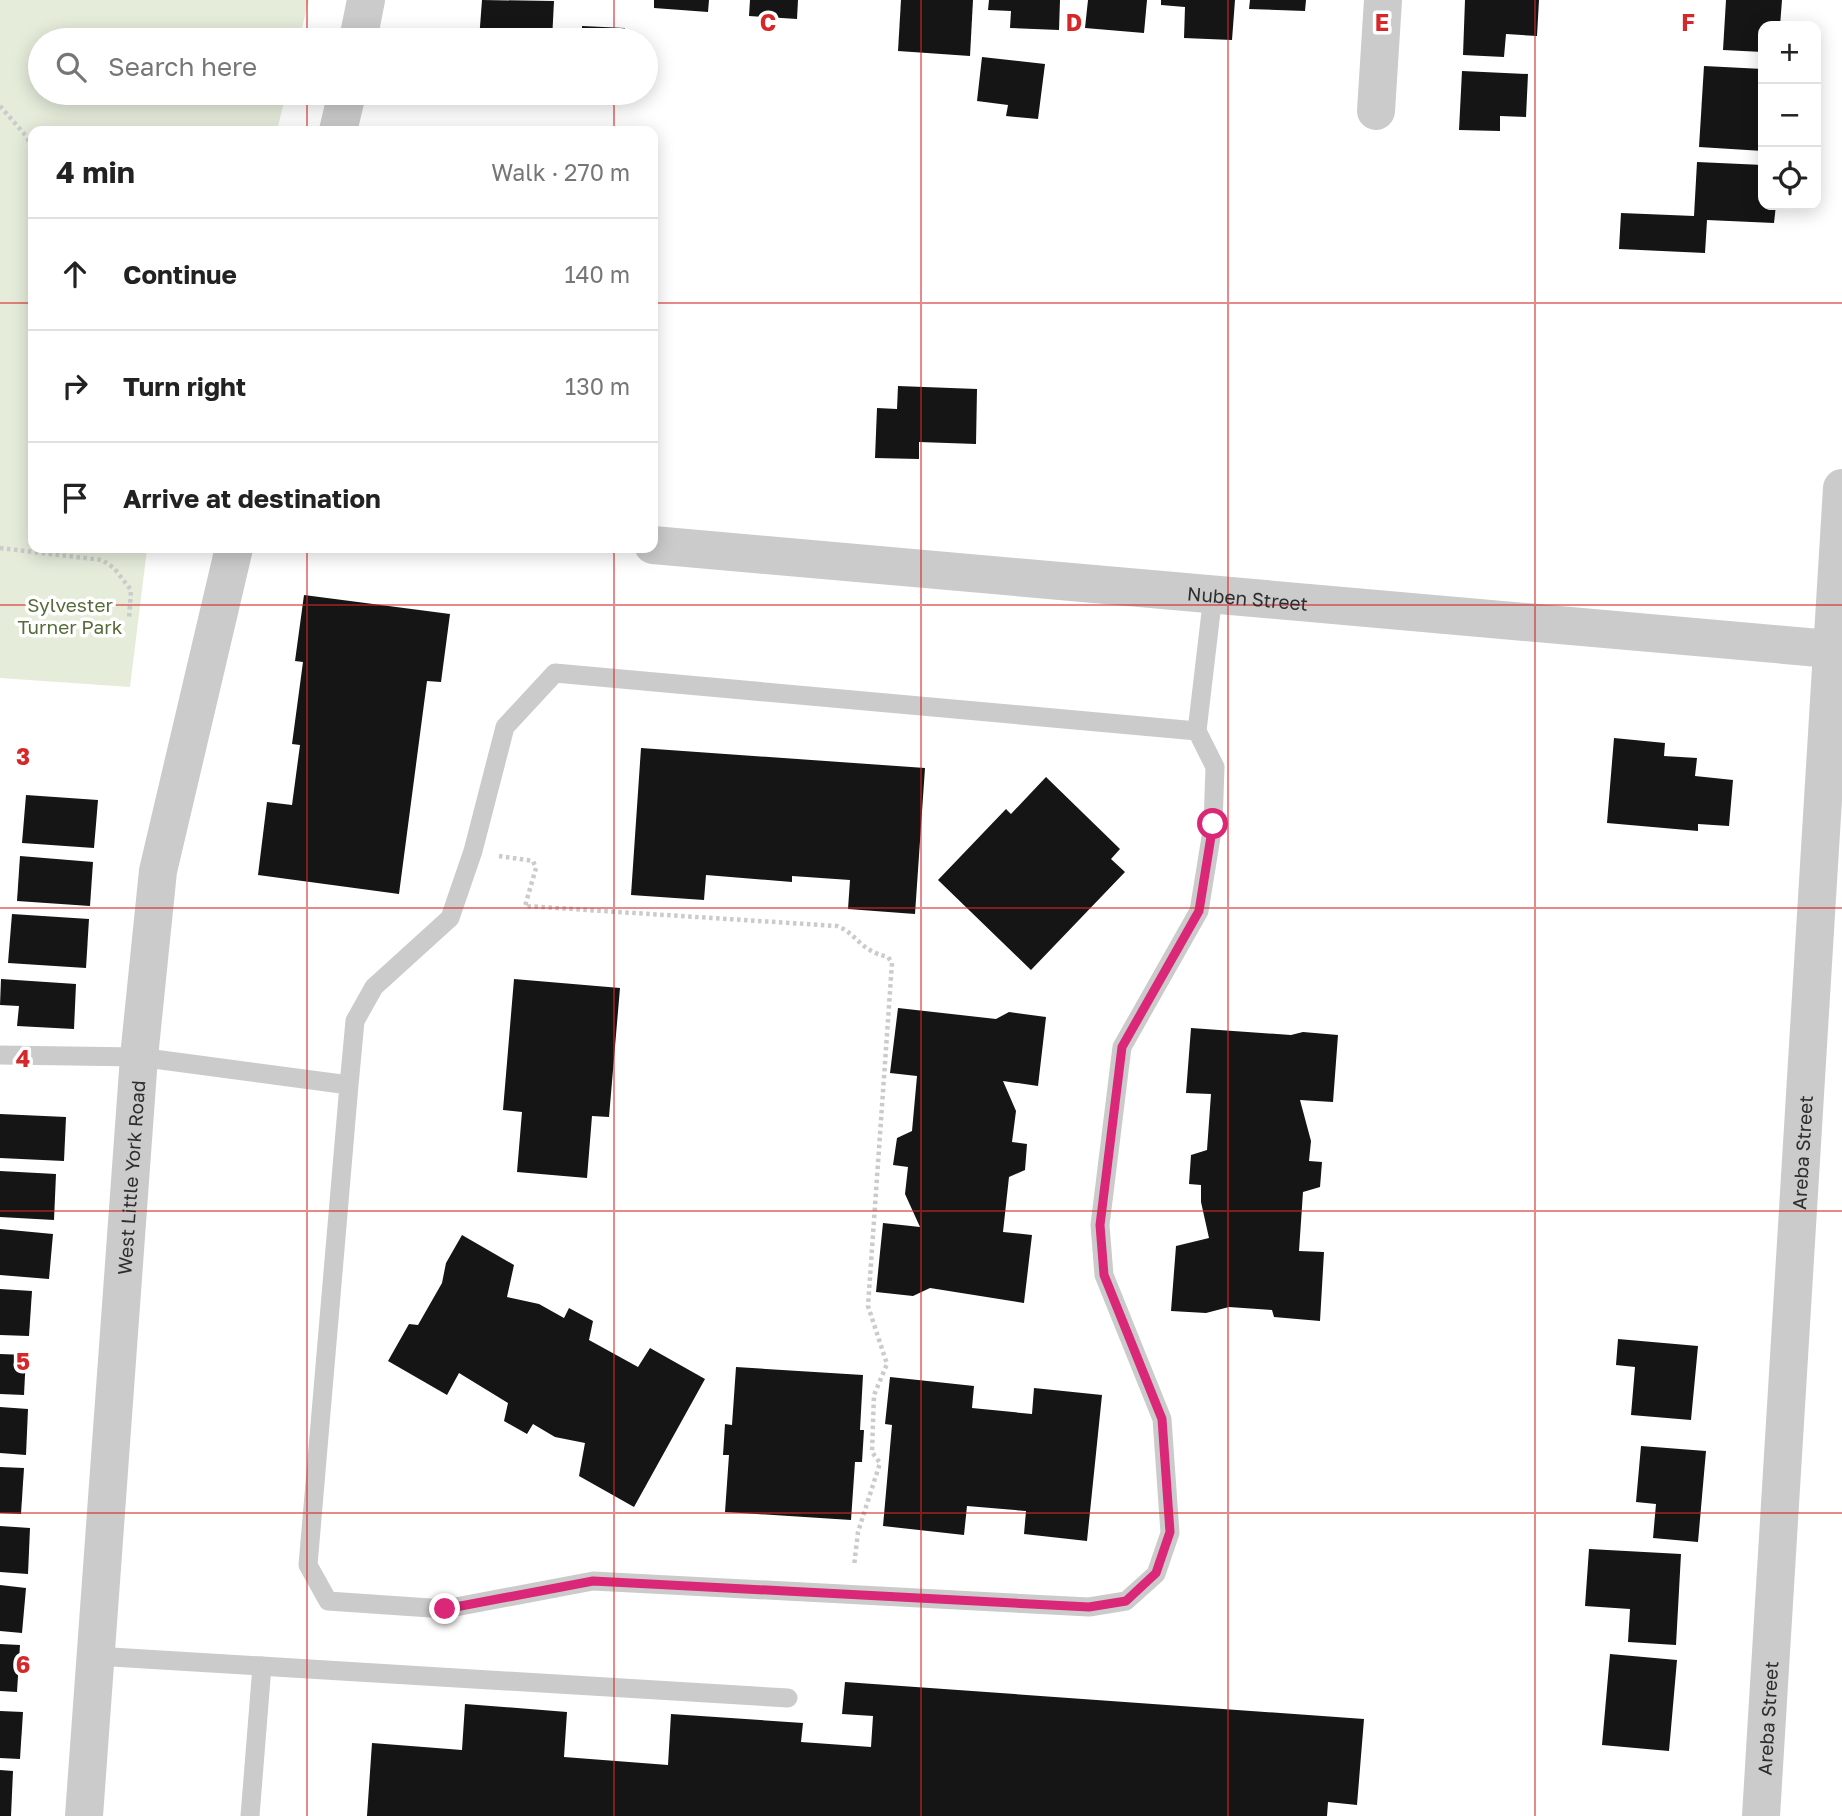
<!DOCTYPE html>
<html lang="en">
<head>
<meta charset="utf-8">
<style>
  body { margin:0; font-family:"Golos Text",sans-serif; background:#f6f6f6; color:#222 }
  .controls { position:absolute; right:21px; top:21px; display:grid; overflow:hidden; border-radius:14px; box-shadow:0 4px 18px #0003 }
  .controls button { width:63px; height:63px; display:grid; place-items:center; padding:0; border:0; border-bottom:2px solid #e0e0e0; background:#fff; color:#222; font:35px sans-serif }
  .stop { position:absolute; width:21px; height:21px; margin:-16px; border:5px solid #db2777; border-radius:50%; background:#fff }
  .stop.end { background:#db2777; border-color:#fff; box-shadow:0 2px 7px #0008 }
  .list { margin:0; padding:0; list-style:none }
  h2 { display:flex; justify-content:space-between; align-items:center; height:91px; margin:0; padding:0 28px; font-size:30px }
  h2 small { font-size:23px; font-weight:400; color:#767676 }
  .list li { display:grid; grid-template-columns:46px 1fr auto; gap:21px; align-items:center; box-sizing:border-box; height:112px; padding:0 28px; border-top:2px solid #e0e0e0 }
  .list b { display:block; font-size:26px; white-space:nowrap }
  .list em { font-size:23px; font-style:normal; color:#767676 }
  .icon { flex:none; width:38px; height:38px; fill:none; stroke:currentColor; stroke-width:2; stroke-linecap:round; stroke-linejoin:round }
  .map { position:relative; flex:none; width:1842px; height:1816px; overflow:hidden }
  .search { position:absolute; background:#fff; box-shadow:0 4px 18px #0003; left:28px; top:28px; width:630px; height:77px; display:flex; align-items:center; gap:18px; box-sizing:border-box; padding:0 24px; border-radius:38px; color:#767676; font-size:26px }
  .panel { position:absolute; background:#fff; box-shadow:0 4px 18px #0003; left:28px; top:126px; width:630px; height:427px; border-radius:14px }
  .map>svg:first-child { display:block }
  .green { fill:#e5ecda }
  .building { fill:#151515 }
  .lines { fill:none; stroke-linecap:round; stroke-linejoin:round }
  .path { stroke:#cbcbcb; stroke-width:4.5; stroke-dasharray:3.5 3.5; stroke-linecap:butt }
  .service { stroke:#cbcbcb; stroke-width:19 }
  .minor { stroke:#cbcbcb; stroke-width:38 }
  .tertiary { stroke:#cbcbcb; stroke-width:38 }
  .route { stroke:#db2777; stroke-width:9 }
  .grid { fill:none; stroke:#d62828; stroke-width:2; stroke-opacity:0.55 }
  .labels { text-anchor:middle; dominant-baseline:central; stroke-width:7; stroke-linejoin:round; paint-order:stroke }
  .street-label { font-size:19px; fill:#2e2e2e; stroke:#fff }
  .park-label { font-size:19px; fill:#546c38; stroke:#fff }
  .grid-label { font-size:23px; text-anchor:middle; font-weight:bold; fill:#d62828; stroke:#fff; stroke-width:7; stroke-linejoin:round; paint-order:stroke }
</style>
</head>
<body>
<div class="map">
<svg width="1842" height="1816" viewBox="0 0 1842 1816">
  <rect width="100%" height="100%" fill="#fff"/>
  <polygon class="green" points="0,0 309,0 299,40 40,40 40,93 286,93 277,131 33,131 33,548 174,548 147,549 130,687 0,678"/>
  <g class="building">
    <polygon points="482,0 554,1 552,40 479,40"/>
    <polygon points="654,0 709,0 708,12 654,8"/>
    <polygon points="750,0 798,0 797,19 749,16"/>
    <polygon points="901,0 973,0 970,56 898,51"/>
    <polygon points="989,0 1060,0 1059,30 1010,28 1011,11 988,10"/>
    <polygon points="1088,0 1147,0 1144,33 1085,28"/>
    <polygon points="1161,0 1235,0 1232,40 1184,38 1185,7 1161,5"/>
    <polygon points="1250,0 1306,0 1305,11 1249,9"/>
    <polygon points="1465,0 1539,0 1537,36 1506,34 1504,57 1463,55"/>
    <polygon points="1726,0 1782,0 1780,26 1763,26 1763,52 1723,50"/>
    <polygon points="582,26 625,28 624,40 582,40"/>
    <polygon points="982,57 1045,64 1038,119 1006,116 1008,105 977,101"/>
    <polygon points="1704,66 1763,69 1763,151 1699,147"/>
    <polygon points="1462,71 1528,74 1526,117 1500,116 1500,131 1459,130"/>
    <polygon points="1697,162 1763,165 1763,205 1776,205 1774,223 1707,220 1705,253 1619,249 1621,213 1694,216"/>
    <polygon points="898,386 977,389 976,444 919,442 919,459 875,458 877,408 897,409"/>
    <polygon points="304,595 450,614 441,682 427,681 399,894 258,875 267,802 292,805 300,745 292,744 303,662 295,661"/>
    <polygon points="1614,738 1665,743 1664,756 1697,758 1695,776 1733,780 1729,826 1698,824 1698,831 1607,823"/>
    <polygon points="641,748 925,768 915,914 848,909 850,880 792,876 792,882 706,875 704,900 631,895"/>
    <polygon points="1046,777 1120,849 1111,859 1125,872 1031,970 938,880 1006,809 1011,814"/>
    <polygon points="26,795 98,800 94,848 22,843"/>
    <polygon points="20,856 93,862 90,906 17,901"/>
    <polygon points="12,914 89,919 86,968 8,963"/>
    <polygon points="1,979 76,984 74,1029 17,1026 19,1006 0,1005"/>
    <polygon points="514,979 620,988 609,1117 592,1116 587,1178 517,1172 522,1112 503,1110"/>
    <polygon points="898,1008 996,1019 1009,1012 1046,1017 1038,1086 1003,1081 1016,1111 1012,1142 1027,1144 1025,1170 1009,1177 1003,1232 1032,1235 1024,1303 930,1288 913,1296 876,1292 883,1223 920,1227 905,1194 908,1167 893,1165 897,1138 912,1131 917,1076 890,1073"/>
    <polygon points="1191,1028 1291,1035 1303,1032 1338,1035 1333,1102 1300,1100 1311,1141 1309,1161 1322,1162 1320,1187 1303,1192 1299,1251 1324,1252 1320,1321 1274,1317 1272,1310 1229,1307 1206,1313 1171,1311 1176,1246 1209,1238 1201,1202 1201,1185 1189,1184 1191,1155 1207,1150 1211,1094 1186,1093"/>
    <polygon points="0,1114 66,1117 64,1161 0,1158"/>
    <polygon points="0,1171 56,1174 54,1220 0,1217"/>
    <polygon points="0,1229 53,1234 49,1279 0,1275"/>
    <polygon points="462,1235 514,1265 507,1297 539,1304 564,1318 569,1308 593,1321 589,1340 638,1367 650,1348 705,1379 634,1507 579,1476 585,1443 555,1437 533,1424 527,1434 504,1421 508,1403 459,1373 447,1395 388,1361 409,1324 418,1325 442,1283 446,1263"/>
    <polygon points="0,1289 32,1291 29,1336 0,1335"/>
    <polygon points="1618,1339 1698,1346 1691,1420 1631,1415 1635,1367 1616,1365"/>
    <polygon points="0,1354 26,1355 24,1395 0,1394"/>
    <polygon points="736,1367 863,1375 860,1430 864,1430 862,1462 855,1462 851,1520 725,1512 729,1455 723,1455 725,1424 732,1425"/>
    <polygon points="890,1377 974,1386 972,1408 1032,1414 1034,1388 1102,1395 1087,1541 1024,1534 1026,1511 967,1506 964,1535 883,1526 892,1425 885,1424"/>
    <polygon points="0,1407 28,1409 26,1455 0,1453"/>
    <polygon points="1641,1446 1706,1451 1698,1542 1653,1538 1656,1504 1636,1502"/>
    <polygon points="0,1467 24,1468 21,1514 0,1513"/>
    <polygon points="0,1526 30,1528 28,1574 0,1572"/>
    <polygon points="1589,1549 1681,1554 1676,1645 1628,1642 1630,1609 1585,1606"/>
    <polygon points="0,1585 26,1588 22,1633 0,1631"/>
    <polygon points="0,1644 20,1645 17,1692 0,1691"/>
    <polygon points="1610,1654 1677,1660 1669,1751 1602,1745"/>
    <polygon points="845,1682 1364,1719 1357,1805 1328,1802 1327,1816 367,1816 372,1743 462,1750 465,1704 567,1712 564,1757 668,1765 671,1714 803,1723 801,1742 871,1747 873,1716 842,1714"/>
    <polygon points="0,1711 23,1712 20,1759 0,1758"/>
    <polygon points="0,1770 13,1771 11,1816 0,1816"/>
  </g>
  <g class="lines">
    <g class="path">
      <polyline points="0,106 26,136 33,149"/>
      <polyline points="0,548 102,560 114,568 131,590 129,619"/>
      <path d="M499,856l34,5 3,7 -11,38 312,20c21,8 21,24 51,31l4,6 -24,343 19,58 -13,31 -2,57 8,11 -22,69 -4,34"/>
    </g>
    <g class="service">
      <polyline points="1197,731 1213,595"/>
      <polyline points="0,1055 139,1057 349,1085 308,1565 328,1601 445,1609 593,1581 1089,1607 1126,1601 1156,1574 1170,1533 1162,1419 1104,1275 1100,1225 1122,1047 1199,911 1213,825 1215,767 1197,731 555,673 505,727 473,851 450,918 374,987 355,1021 349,1085"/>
      <polyline points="95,1656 788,1698"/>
      <polyline points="250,1816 262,1666"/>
    </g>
    <g class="minor">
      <polyline points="1376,111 1383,0"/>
      <path id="s1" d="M653,545l1189,105"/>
      <path id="s2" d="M1761,1816l81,-1328"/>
    </g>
    <g class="tertiary">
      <polyline points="358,40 366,0"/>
      <polyline points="338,131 347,93"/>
      <path id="s3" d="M84,1816l55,-759 19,-186 76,-323"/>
    </g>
  </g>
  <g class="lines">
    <polyline class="route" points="445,1609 593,1581 1089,1607 1126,1601 1156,1573 1170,1532 1162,1419 1104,1275 1100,1225 1122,1047 1199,911 1213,824"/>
  </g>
  <path class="grid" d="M307,0v40M614,0v40M921,0v1816M1228,0v1816M1535,0v1816M307,93v38M614,93v38M0,303h33M653,303h1189M307,548v1268M614,548v1268M0,605h1842M0,908h1842M0,1211h1842M0,1513h1842"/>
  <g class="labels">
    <g class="street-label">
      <text stroke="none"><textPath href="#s1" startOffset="597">Nuben Street</textPath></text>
      <text stroke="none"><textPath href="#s2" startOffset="665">Areba Street</textPath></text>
      <text stroke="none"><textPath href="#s3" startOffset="640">West Little York Road</textPath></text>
      <text stroke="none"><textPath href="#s2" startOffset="98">Areba Street</textPath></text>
    </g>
    <g class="park-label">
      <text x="70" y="604">Sylvester<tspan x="70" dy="22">Turner Park</tspan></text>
    </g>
  </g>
  <g class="grid-label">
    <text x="768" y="31">C</text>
    <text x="1074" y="31">D</text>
    <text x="1382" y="31">E</text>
    <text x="1688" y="31">F</text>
    <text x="23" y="765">3</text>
    <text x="23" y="1067">4</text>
    <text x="23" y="1370">5</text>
    <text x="23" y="1673">6</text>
  </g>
</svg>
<div class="controls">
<button>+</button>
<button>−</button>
<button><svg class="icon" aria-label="locate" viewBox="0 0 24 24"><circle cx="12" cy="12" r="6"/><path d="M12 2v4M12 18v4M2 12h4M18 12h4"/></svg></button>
</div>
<div class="stop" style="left:1213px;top:824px"></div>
<div class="stop end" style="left:445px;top:1609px"></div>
<div class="search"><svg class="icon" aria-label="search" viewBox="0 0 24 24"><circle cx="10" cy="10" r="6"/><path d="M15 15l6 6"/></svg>Search here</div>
<section class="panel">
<h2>4 min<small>Walk · 270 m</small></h2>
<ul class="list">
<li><svg class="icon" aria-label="ahead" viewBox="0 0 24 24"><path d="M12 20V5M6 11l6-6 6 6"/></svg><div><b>Continue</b></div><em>140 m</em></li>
<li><svg class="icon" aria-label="right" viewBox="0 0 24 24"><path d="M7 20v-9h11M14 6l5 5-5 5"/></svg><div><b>Turn right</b></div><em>130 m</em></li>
<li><svg class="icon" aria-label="arrive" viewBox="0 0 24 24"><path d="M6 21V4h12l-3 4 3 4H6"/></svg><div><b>Arrive at destination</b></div></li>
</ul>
</section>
</div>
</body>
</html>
